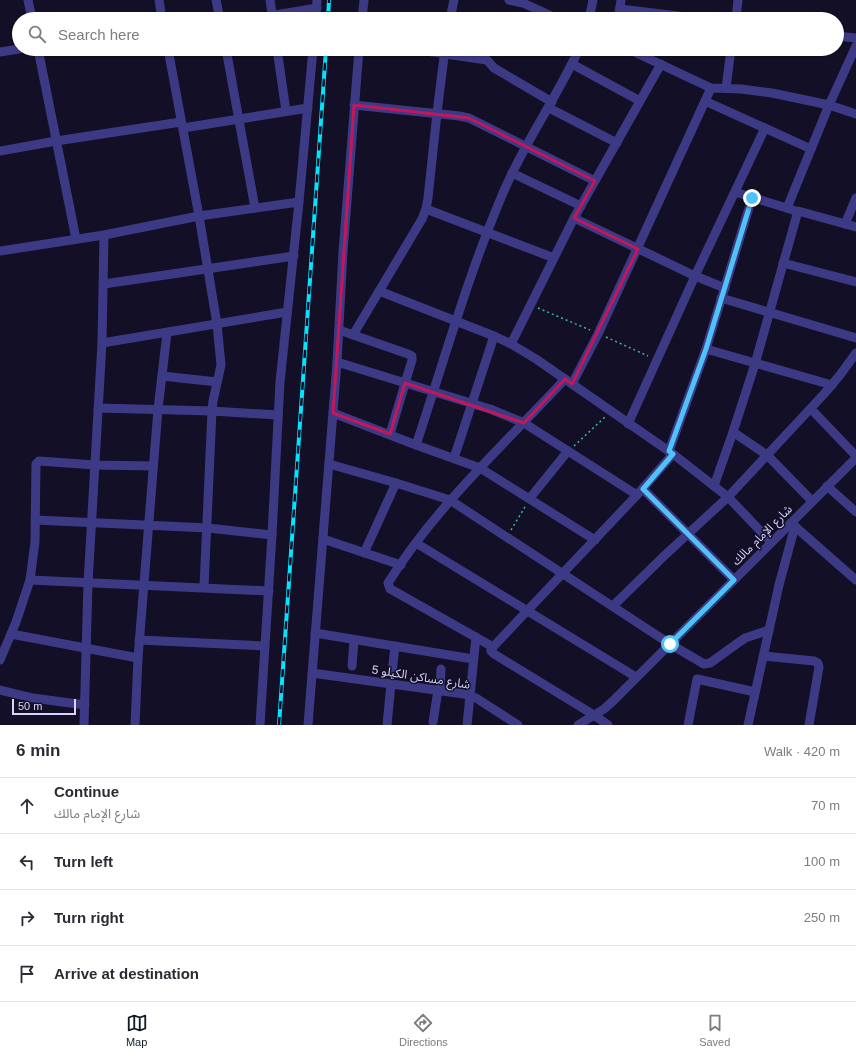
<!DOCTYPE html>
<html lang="en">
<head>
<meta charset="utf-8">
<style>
  body { margin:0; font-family:Arial,"Noto Sans Arabic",sans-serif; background:#f2f2f3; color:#2b2b33 }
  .scale { position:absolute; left:12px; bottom:10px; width:64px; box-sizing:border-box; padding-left:4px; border:2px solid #d9d4ff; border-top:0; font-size:11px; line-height:14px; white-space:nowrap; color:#d9d4ff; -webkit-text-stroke:3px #130f26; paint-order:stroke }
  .stop { position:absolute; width:12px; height:12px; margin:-9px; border:3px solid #4fc3f7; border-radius:50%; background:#fff }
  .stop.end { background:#4fc3f7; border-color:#fff; box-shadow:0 1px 4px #0008 }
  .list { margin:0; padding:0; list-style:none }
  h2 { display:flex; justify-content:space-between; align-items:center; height:52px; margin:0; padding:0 16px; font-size:17px }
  h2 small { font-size:13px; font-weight:400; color:#7c7c81 }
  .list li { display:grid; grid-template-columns:26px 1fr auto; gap:12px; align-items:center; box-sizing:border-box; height:56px; padding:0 16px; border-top:1px solid #e1e1e2 }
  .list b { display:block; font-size:15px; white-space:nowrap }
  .list p { margin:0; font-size:13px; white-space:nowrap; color:#7c7c81 }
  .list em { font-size:13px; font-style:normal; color:#7c7c81 }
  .icon { flex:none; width:22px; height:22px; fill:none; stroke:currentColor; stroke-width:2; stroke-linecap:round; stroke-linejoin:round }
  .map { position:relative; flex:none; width:856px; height:725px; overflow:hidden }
  .search { position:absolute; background:#fff; box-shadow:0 1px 3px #0004; left:12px; right:12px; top:12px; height:44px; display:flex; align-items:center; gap:10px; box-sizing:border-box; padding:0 14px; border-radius:22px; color:#7c7c81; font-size:15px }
  .sheet { height:276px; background:#fff }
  nav { display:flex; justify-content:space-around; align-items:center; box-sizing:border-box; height:56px; border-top:1px solid #e1e1e2; background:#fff; font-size:11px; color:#7c7c81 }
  nav a { display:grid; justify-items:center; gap:2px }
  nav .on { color:#111827 }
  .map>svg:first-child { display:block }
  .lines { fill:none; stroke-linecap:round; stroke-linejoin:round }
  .path { stroke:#2fb8b0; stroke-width:1.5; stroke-dasharray:2 3; stroke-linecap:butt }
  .minor { stroke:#3d3a85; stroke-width:9 }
  .rail-casing { stroke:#00e5ff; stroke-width:4 }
  .rail { stroke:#130f26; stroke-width:2.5; stroke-dasharray:8; stroke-linecap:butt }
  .route { stroke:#4fc3f7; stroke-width:5 }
  .marked { fill:none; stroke:#c2185b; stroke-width:3; stroke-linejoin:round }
  .labels { text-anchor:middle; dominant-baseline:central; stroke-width:3; stroke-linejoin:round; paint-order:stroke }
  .street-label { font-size:12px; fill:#d9d4ff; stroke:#130f26 }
</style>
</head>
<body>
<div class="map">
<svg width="856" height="725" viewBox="0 0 856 725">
  <rect width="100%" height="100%" fill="#130f26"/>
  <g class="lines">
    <g class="path">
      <polyline points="538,308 590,330"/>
      <polyline points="606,337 648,356"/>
      <polyline points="574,446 605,417"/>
      <polyline points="511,530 525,507"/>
    </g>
    <g class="minor">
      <polyline points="28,0 32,19"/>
      <polyline points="159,0 162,19"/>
      <polyline points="216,0 220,19"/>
      <polyline points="270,0 273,19"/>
      <polyline points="509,0 523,3 558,19"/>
      <polyline points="620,9 703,19"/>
      <polyline points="251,19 317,8"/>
      <polyline points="316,19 317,0"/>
      <polyline points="362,19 364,0"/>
      <polyline points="450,19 454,0"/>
      <polyline points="589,19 593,0"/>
      <polyline points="618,19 621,0"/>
      <polyline points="736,19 738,0"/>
      <polyline points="837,36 856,38"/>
      <polyline points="38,49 76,239"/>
      <polyline points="168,49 199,216 217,324 221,365 213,401 212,411 204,587"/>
      <polyline points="226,49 255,208"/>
      <polyline points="277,49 286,111"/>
      <polyline points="412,49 487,60 494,68 552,102"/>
      <polyline points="628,49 711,88 741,89 772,93 829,105 856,114"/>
      <polyline points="0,52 19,49"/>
      <polyline points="572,64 640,101"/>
      <polyline points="726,88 731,49"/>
      <polyline points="705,101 811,149"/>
      <polyline points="354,105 459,116 469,118 595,181"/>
      <polyline points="549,108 617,143"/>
      <polyline points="183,128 308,108"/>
      <polyline points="0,151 56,141 181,122"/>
      <polyline points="512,173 581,206"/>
      <polyline points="735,192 793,210"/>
      <polyline points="787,208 829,105 856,46"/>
      <polyline points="426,209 554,258"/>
      <polyline points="574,218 695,276 725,288"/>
      <polyline points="845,224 856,198"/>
      <polyline points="0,251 104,235 199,216 299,202"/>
      <polyline points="783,263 856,282"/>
      <polyline points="104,284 294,256"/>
      <polyline points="379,291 494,336 511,344 536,359 673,454 728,497 771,542"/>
      <polyline points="721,298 856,338"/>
      <polyline points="339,330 408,354 412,356 412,360 390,434"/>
      <polyline points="353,335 422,219 426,209 428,198 437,113 445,49"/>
      <polyline points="102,343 287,312"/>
      <polyline points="511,344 574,218 661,64"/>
      <polyline points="706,349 832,385"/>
      <polyline points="337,362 490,409 524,423 637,495"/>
      <polyline points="162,376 217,382"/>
      <polyline points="572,384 598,334 711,88"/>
      <polyline points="98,408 212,411 278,415"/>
      <polyline points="811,409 856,456"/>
      <polyline points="333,413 416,445 480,468 595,540"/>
      <polyline points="628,424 695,276 765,128"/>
      <polyline points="733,432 767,455 812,501"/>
      <path d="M416,445c28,-84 52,-170 87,-252 21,-50 53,-94 76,-144"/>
      <polyline points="669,451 706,349 752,198"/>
      <polyline points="454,458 494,336"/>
      <polyline points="329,464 396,483 450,500 670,644 704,664 710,663 745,638 769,630"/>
      <polyline points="714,486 733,432 755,364 798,211 856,227"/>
      <polyline points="827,486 856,512"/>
      <polyline points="643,489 734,580"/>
      <polyline points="530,498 568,451"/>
      <polyline points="35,520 208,528 272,535"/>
      <polyline points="791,523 856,580"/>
      <polyline points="323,539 401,565"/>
      <polyline points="416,543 636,677"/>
      <polyline points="364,553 396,483"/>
      <polyline points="30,580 269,591"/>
      <polyline points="613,606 664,556 728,497 824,394 840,375 856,353"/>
      <polyline points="315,633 473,659"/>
      <polyline points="11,634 138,658"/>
      <polyline points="139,640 265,646"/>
      <path d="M493,647l-99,-56 -4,-2 -2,-6c48,-77 116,-138 177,-204"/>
      <polyline points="764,656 814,661 818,663 819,667 809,725"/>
      <polyline points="0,660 16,622 30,580 35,542 36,464 39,461 95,465 153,466"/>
      <polyline points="352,666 354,640"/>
      <polyline points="312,673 464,694 476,698 518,725"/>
      <polyline points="392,673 395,646"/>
      <polyline points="0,690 33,698 85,705"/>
      <polyline points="440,690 441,669"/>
      <polyline points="433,722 438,690"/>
      <polyline points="84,725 88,583 102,343 104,235"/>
      <polyline points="135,725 138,658 158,409 167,333"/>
      <polyline points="260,725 272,535 280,382 299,202 313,49"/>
      <polyline points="308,725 337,362 343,252 359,49"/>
      <polyline points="387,725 391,684"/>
      <polyline points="467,725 476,637"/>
      <polyline points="578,725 604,709 612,702 856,458"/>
      <polyline points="608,725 594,715 494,654 491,651 491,649 637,495 673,454"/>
      <polyline points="688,725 697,679 755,692"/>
      <polyline points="748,725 779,585 795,526"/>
    </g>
    <g class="rail-casing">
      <g id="rail">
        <polyline points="328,19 329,0"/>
        <polyline points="279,725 326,49"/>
      </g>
    </g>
    <use href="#rail" class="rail"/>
  </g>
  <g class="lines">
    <polyline class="route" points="670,644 734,580 643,489 673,454 669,451 706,349 752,198"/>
  </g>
  <path class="marked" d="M354,105l115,13 126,63 -21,37 64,31 -66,135 -7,-5 -41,44 -119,-40 -15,51 -57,-21z"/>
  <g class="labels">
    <g class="street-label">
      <text transform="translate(762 535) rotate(-45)">شارع الإمام مالك</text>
      <text transform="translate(421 677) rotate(9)">شارع مساكن الكيلو 5</text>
    </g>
  </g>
</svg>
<div class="scale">50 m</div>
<div class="stop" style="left:670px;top:644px"></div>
<div class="stop end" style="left:752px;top:198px"></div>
<div class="search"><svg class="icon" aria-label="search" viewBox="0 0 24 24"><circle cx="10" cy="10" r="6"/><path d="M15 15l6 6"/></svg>Search here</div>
</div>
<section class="sheet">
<h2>6 min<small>Walk · 420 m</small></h2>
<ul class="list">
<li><svg class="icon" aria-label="ahead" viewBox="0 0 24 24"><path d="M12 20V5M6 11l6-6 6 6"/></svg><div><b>Continue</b><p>شارع الإمام مالك</p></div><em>70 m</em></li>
<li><svg class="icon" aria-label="left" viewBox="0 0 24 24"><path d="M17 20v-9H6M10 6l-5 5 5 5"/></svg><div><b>Turn left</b></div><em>100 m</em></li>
<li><svg class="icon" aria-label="right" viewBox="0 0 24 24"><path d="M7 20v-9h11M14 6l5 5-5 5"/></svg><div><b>Turn right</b></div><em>250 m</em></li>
<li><svg class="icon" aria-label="arrive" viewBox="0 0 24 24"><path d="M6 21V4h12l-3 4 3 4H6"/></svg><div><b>Arrive at destination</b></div></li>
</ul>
</section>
<nav>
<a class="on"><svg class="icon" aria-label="map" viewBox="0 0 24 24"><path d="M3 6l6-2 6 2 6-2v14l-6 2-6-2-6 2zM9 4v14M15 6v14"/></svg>Map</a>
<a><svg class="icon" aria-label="directions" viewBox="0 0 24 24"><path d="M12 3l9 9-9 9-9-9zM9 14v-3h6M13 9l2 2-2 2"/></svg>Directions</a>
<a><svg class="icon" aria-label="saved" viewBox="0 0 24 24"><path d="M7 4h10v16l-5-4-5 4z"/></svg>Saved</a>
</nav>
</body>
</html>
